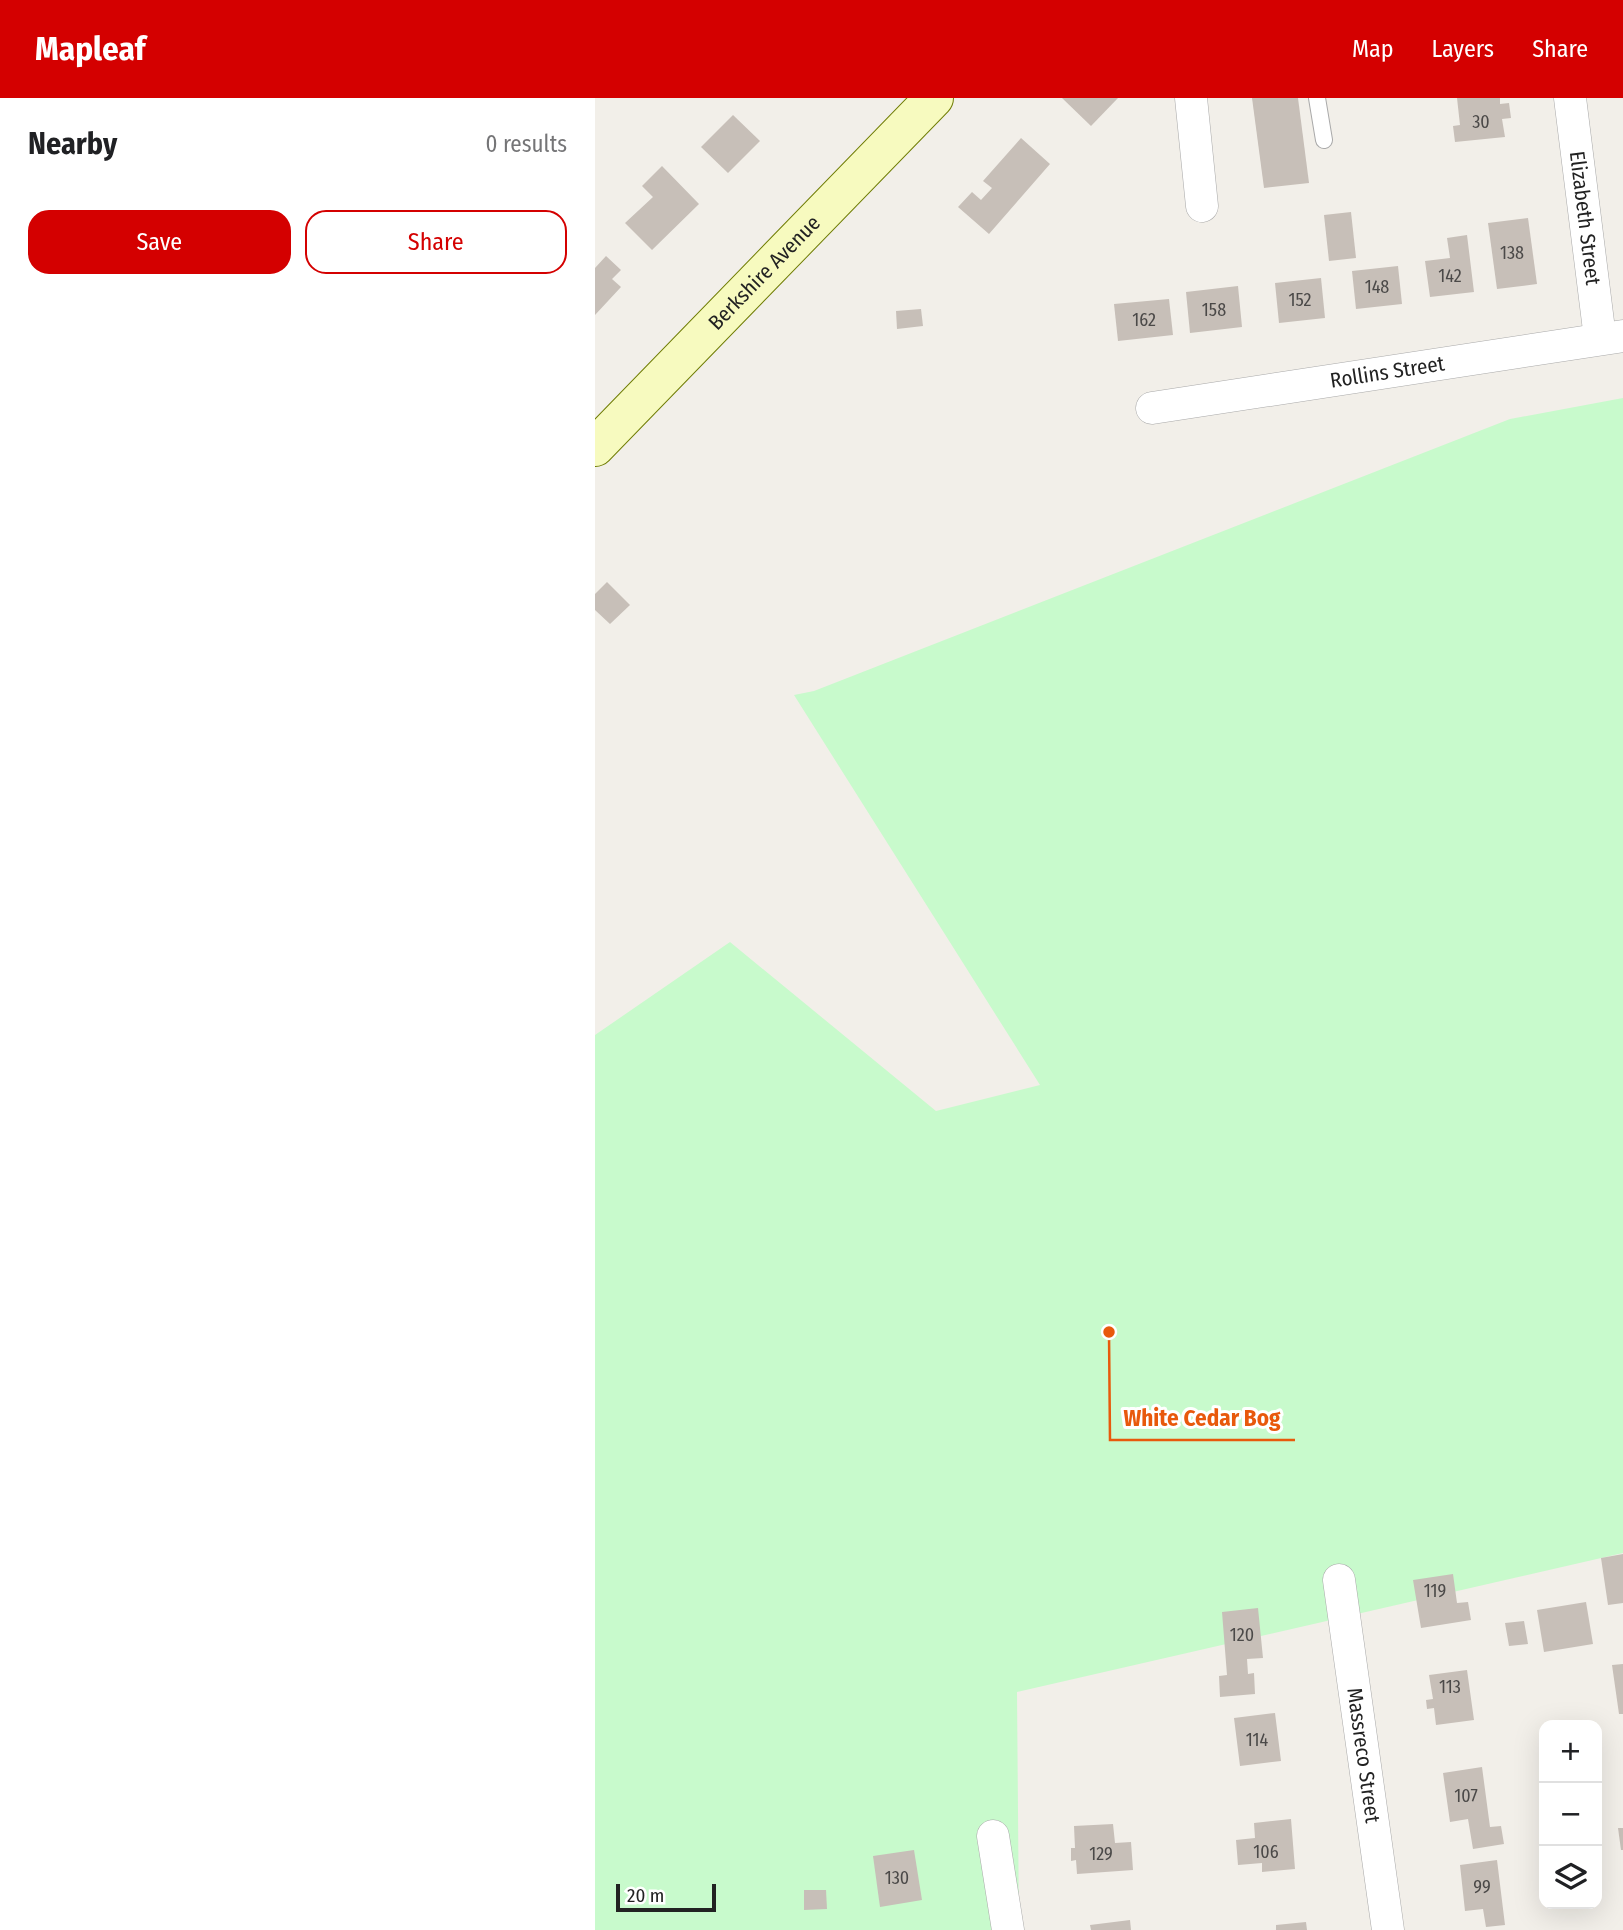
<!DOCTYPE html>
<html lang="en">
<head>
<meta charset="utf-8">
<style>
  body { margin:0; font-family:"Fira Sans Condensed",sans-serif; background:#f6f6f6; color:#202124 }
  .controls { position:absolute; right:21px; bottom:21px; display:grid; overflow:hidden; border-radius:14px; box-shadow:0 7px 28px #0002 }
  .controls button { width:63px; height:63px; display:grid; place-items:center; padding:0; border:0; border-bottom:2px solid #e0e0e0; background:#fff; color:#202124; font:35px sans-serif }
  .scale { position:absolute; left:21px; bottom:18px; width:100px; box-sizing:border-box; padding-left:7px; border:4px solid #222; border-top:0; font-size:19px; line-height:24px; white-space:nowrap; color:#222; -webkit-text-stroke:5px #fff; paint-order:stroke }
  .list { margin:0; padding:0; list-style:none }
  h2 { display:flex; justify-content:space-between; align-items:center; height:91px; margin:0; padding:0 28px; font-size:30px }
  h2 small { font-size:23px; font-weight:400; color:#757577 }
  .actions { display:flex; gap:14px; padding:21px 28px }
  .actions a { flex:1; padding:16px 0; border:2px solid #d40000; border-radius:21px; text-align:center; font-size:24px; color:#d40000 }
  .actions .main { background:#d40000; color:#fff }
  .icon { flex:none; width:38px; height:38px; fill:none; stroke:currentColor; stroke-width:2; stroke-linecap:round; stroke-linejoin:round }
  .map { position:relative; flex:none; width:1028px; height:1832px; overflow:hidden }
  header { display:flex; align-items:center; gap:42px; box-sizing:border-box; height:98px; padding:0 35px; background:#d40000; color:#fff }
  header strong { font-size:33px }
  nav { display:flex; gap:38px; margin-inline-start:auto; font-size:24px }
  main { display:flex }
  aside { flex:1; background:#fff }
  .map>svg:first-child { display:block }
  .park { fill:#c8facc }
  .building { fill:#c7bfb8 }
  .lines { fill:none; stroke-linecap:round; stroke-linejoin:round }
  .lane-casing { stroke:#a9a9a9; stroke-width:18 }
  .street-casing { stroke:#a9a9a9; stroke-width:33 }
  .secondary-casing { stroke:#707d05; stroke-width:40 }
  .lane { stroke:#fff; stroke-width:16 }
  .street { stroke:#fff; stroke-width:32 }
  .secondary { stroke:#f7fabf; stroke-width:38 }
  .labels { text-anchor:middle; dominant-baseline:central; stroke-width:6; stroke-linejoin:round; paint-order:stroke }
  .number-label { font-size:18px; fill:#4b4948 }
  .street-label { font-size:21px; fill:#222; stroke:#fff }
  .leader { fill:none; stroke:#e8590c; stroke-width:2.5 }
  .callout-dot { fill:#e8590c; stroke:#fff; stroke-width:2.5 }
  .callout-label { font-size:23px; text-anchor:middle; font-weight:bold; fill:#e8590c; stroke:#fff; stroke-width:6; stroke-linejoin:round; paint-order:stroke }
</style>
</head>
<body>
<header>
<strong>Mapleaf</strong>
<nav><a>Map</a><a>Layers</a><a>Share</a></nav>
</header>
<main>
<aside>
<h2>Nearby<small>0 results</small></h2>
<ul class="list">
</ul>
<div class="actions"><a class="main">Save</a><a>Share</a></div>
</aside>
<div class="map">
<svg width="1028" height="1832" viewBox="0 0 1028 1832">
  <rect width="100%" height="100%" fill="#f2efe9"/>
  <polygon class="park" points="1028,300 1028,1455 422,1594 424,1832 0,1832 0,937 135,844 341,1013 445,987 199,597 219,593 915,321"/>
  <g class="building">
    <polygon points="467,0 523,0 496,28"/>
    <polygon points="657,0 703,0 714,85 669,90"/>
    <polygon points="862,0 905,0 905,6 914,5 916,20 907,21 910,39 860,44 858,28 865,27"/>
    <polygon points="138,17 165,43 133,75 106,49"/>
    <polygon points="426,40 455,66 394,136 363,109 377,94 386,102 397,90 388,83"/>
    <polygon points="67,68 104,106 57,152 30,125 58,99 47,88"/>
    <polygon points="756,114 761,160 734,163 729,117"/>
    <polygon points="933,120 942,186 902,191 893,125"/>
    <polygon points="872,137 879,194 835,199 830,163 855,160 852,140"/>
    <polygon points="11,158 26,172 17,181 26,189 0,217 0,170"/>
    <polygon points="803,168 807,206 761,211 757,173"/>
    <polygon points="726,180 730,220 684,225 680,185"/>
    <polygon points="643,188 647,229 595,235 591,194"/>
    <polygon points="574,201 578,237 523,243 519,206"/>
    <polygon points="326,211 328,228 302,231 301,213"/>
    <polygon points="12,484 35,507 15,526 0,512 0,496"/>
    <polygon points="1028,1456 1028,1505 1013,1507 1006,1460"/>
    <polygon points="858,1476 862,1505 873,1504 876,1522 826,1530 818,1482"/>
    <polygon points="991,1504 998,1546 949,1554 942,1512"/>
    <polygon points="663,1510 668,1560 652,1561 653,1576 659,1575 660,1596 625,1599 624,1578 632,1577 627,1514"/>
    <polygon points="929,1523 933,1546 914,1548 910,1525"/>
    <polygon points="1028,1566 1028,1616 1024,1616 1017,1567"/>
    <polygon points="872,1572 879,1622 841,1627 839,1610 832,1611 831,1602 838,1601 834,1577"/>
    <polygon points="680,1615 686,1663 645,1668 639,1620"/>
    <polygon points="887,1669 895,1729 906,1728 909,1746 878,1751 873,1721 855,1724 848,1675"/>
    <polygon points="696,1721 700,1771 667,1774 667,1765 643,1767 641,1742 660,1740 659,1725"/>
    <polygon points="518,1726 520,1745 536,1744 538,1772 482,1776 481,1762 476,1763 476,1750 480,1750 479,1728"/>
    <polygon points="1023,1730 1028,1730 1028,1752 1026,1752"/>
    <polygon points="319,1752 327,1802 285,1809 278,1758"/>
    <polygon points="902,1762 910,1827 891,1829 888,1811 870,1813 865,1767"/>
    <polygon points="209,1792 231,1792 232,1811 209,1812"/>
    <polygon points="535,1822 536,1832 496,1832 495,1827"/>
    <polygon points="711,1824 712,1832 681,1832 681,1827"/>
  </g>
  <g class="lines">
    <g class="lane-casing">
      <polyline id="lane" points="722,0 729,42"/>
    </g>
    <g class="street-casing">
      <g id="street">
        <polyline points="596,0 607,108"/>
        <path id="s1" d="M975,0l30,240"/>
        <path id="s2" d="M557,310l471,-72"/>
        <path id="s3" d="M744,1482l49,350"/>
        <polyline points="398,1738 413,1832"/>
      </g>
    </g>
    <g class="secondary-casing">
      <g id="secondary">
        <path id="s4" d="M0,349l339,-349"/>
      </g>
    </g>
    <use href="#lane" class="lane"/>
    <use href="#street" class="street"/>
    <use href="#secondary" class="secondary"/>
  </g>
  <g class="labels">
    <g class="number-label">
      <text x="886" y="24">30</text>
      <text x="917" y="155">138</text>
      <text x="855" y="178">142</text>
      <text x="782" y="189">148</text>
      <text x="705" y="202">152</text>
      <text x="619" y="212">158</text>
      <text x="549" y="222">162</text>
      <text x="840" y="1493">119</text>
      <text x="647" y="1537">120</text>
      <text x="855" y="1589">113</text>
      <text x="662" y="1642">114</text>
      <text x="871" y="1698">107</text>
      <text x="671" y="1754">106</text>
      <text x="506" y="1756">129</text>
      <text x="302" y="1780">130</text>
      <text x="887" y="1789">99</text>
    </g>
    <g class="street-label">
      <text stroke="none"><textPath href="#s1" startOffset="121">Elizabeth Street</textPath></text>
      <text stroke="none"><textPath href="#s4" startOffset="243">Berkshire Avenue</textPath></text>
      <text stroke="none"><textPath href="#s2" startOffset="238">Rollins Street</textPath></text>
      <text stroke="none"><textPath href="#s3" startOffset="177">Massreco Street</textPath></text>
    </g>
  </g>
  <path class="leader" d="M514 1234L515 1342H700"/>
  <circle class="callout-dot" cx="514" cy="1234" r="7"/>
  <g class="callout-label">
    <text x="607" y="1328">White Cedar Bog</text>
  </g>
</svg>
<div class="controls">
<button>+</button>
<button>−</button>
<button><svg class="icon" aria-label="layers" viewBox="0 0 24 24"><path d="M12 4l9 5-9 5-9-5zM3 14l9 5 9-5"/></svg></button>
</div>
<div class="scale">20 m</div>
</div>
</main>
</body>
</html>
